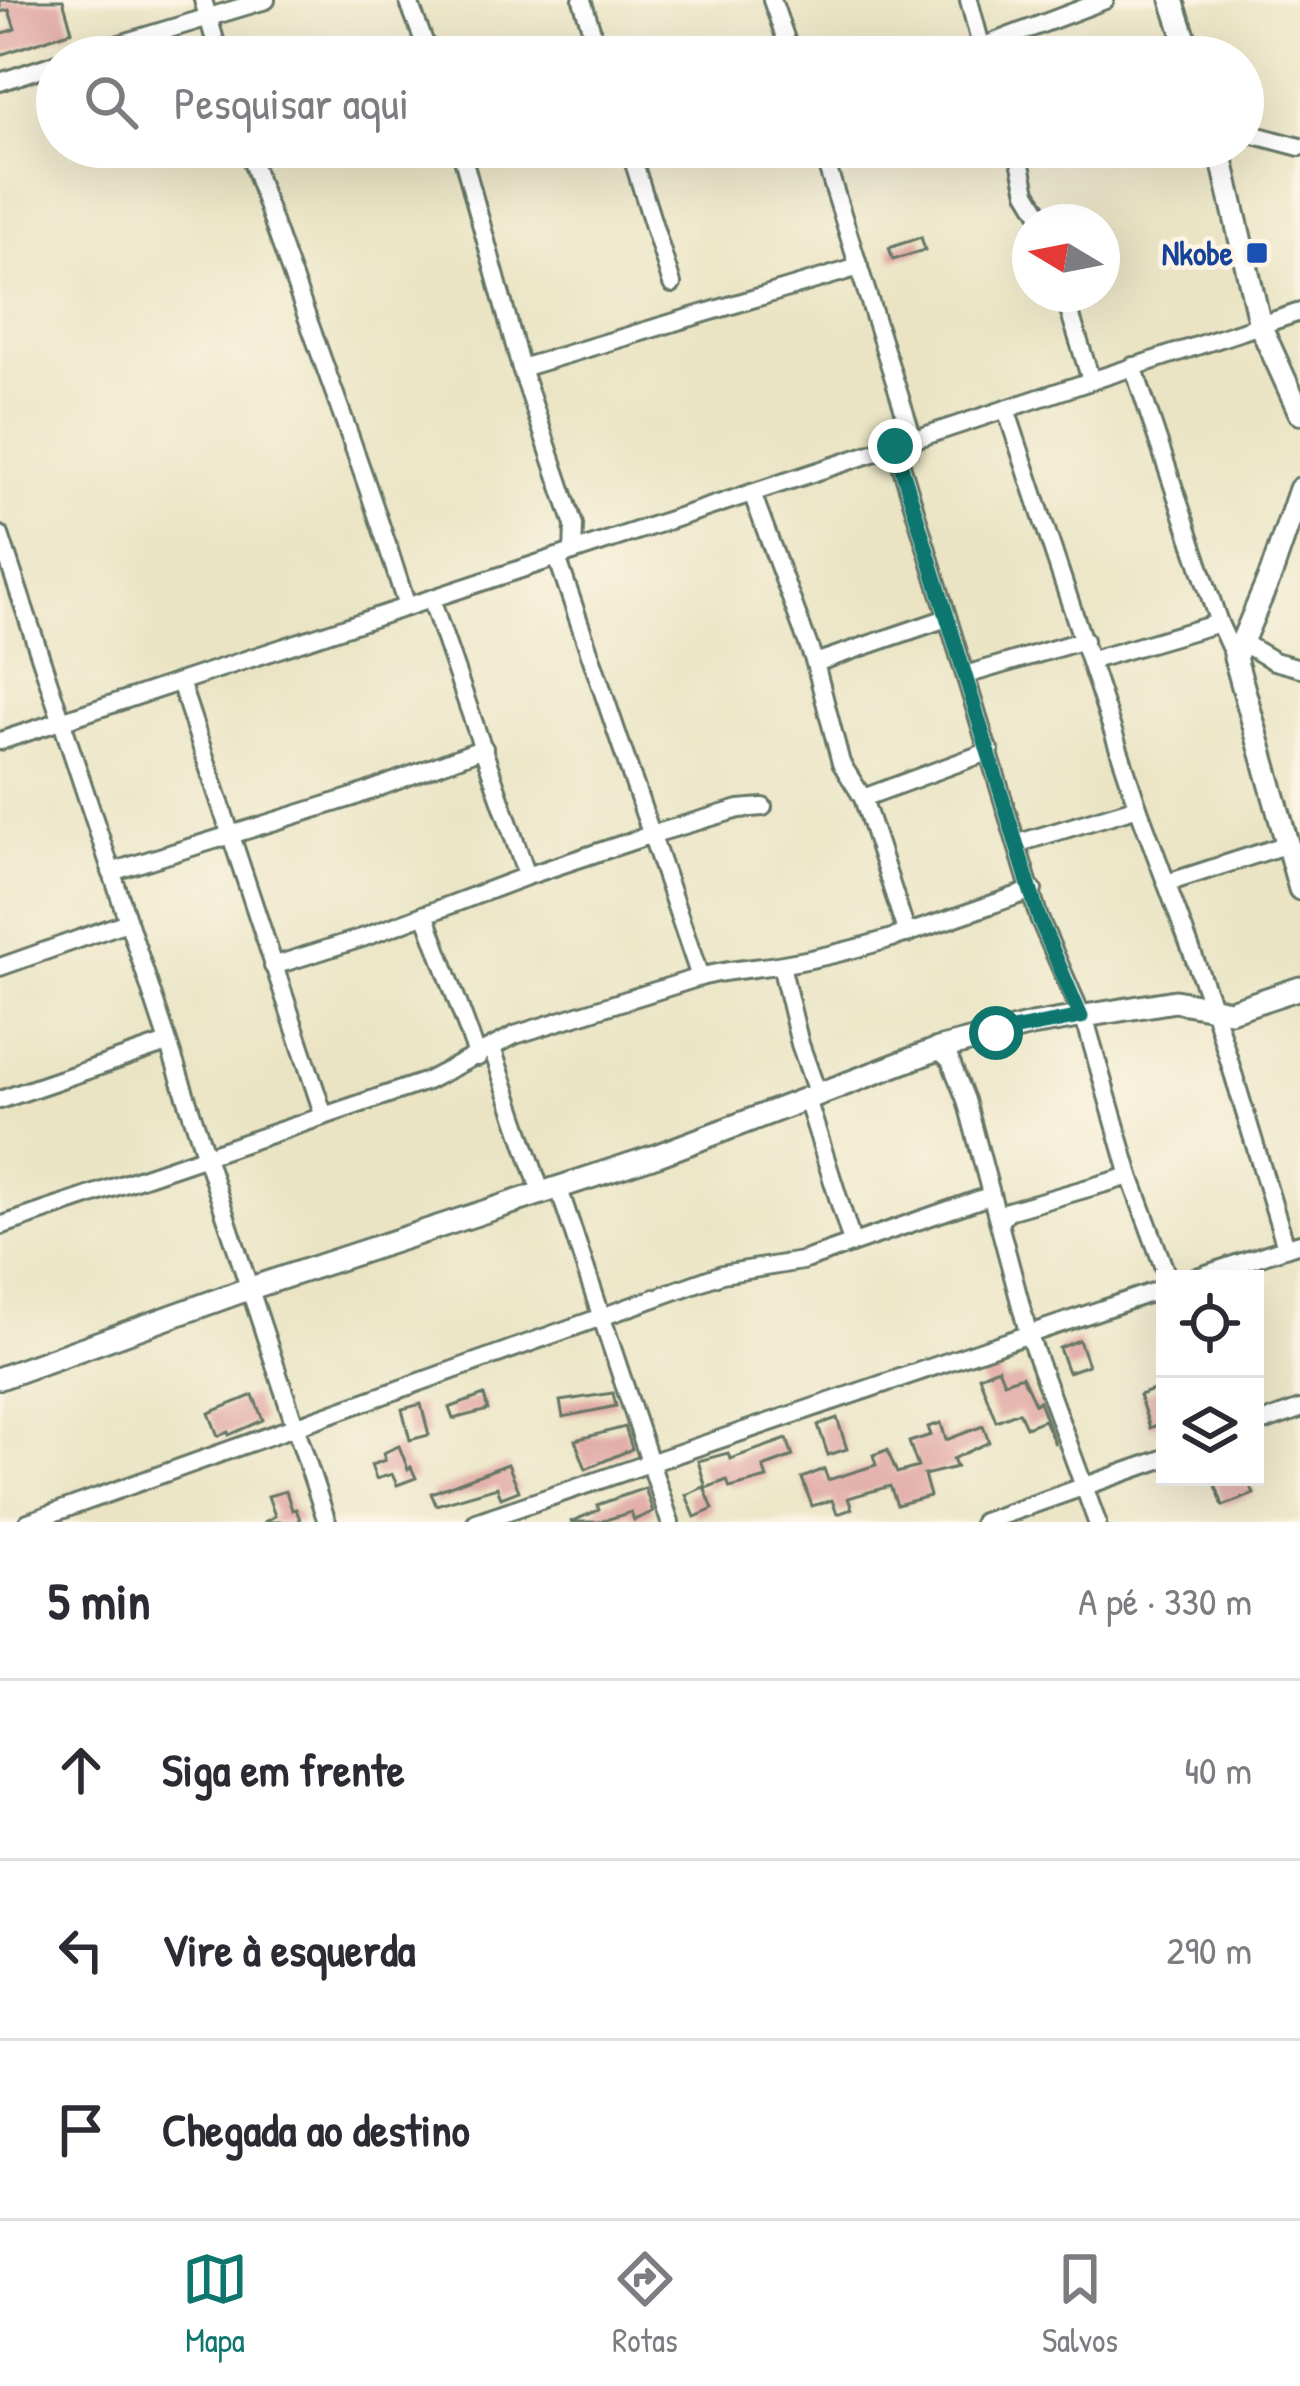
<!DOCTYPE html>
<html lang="pt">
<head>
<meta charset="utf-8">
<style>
  body { margin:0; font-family:"Patrick Hand",sans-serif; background:#f2f2f3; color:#2b2b33 }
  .controls { position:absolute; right:36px; bottom:36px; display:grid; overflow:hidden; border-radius:0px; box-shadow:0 12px 48px #0002 }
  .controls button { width:108px; height:108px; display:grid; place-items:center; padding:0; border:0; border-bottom:3px solid #e1e1e2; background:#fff; color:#2b2b33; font:60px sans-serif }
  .compass { position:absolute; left:1012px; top:204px; width:108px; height:108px; border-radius:50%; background:#fff; box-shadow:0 12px 48px #0002; rotate:280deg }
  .stop { position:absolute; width:36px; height:36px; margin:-27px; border:9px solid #0f766e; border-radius:50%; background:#fff }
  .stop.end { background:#0f766e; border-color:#fff; box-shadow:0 3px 12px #0008 }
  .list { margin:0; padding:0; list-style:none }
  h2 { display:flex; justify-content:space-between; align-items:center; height:156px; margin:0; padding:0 48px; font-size:51px }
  h2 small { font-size:39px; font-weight:400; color:#7c7c81 }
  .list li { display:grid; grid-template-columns:78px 1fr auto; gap:36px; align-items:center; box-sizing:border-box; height:180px; padding:0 48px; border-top:3px solid #e1e1e2 }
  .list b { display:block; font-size:45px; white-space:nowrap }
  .list em { font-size:39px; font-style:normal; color:#7c7c81 }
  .icon { flex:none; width:66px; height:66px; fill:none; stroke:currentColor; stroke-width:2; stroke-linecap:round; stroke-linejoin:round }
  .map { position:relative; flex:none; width:1300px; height:1522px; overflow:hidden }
  .search { position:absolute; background:#fff; box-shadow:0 12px 48px #0002; left:36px; right:36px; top:36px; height:132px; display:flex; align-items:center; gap:30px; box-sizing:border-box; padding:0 42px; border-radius:66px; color:#7c7c81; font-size:45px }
  .sheet { height:696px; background:#fff }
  nav { display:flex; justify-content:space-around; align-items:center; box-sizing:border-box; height:168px; border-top:3px solid #e1e1e2; background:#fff; font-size:33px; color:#7c7c81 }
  nav a { display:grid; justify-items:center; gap:6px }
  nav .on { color:#0f766e }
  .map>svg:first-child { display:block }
  .building { fill:#dd9f9c }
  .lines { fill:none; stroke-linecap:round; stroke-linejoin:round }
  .minor-casing { stroke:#676; stroke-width:22 }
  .tertiary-casing { stroke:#676; stroke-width:27 }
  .minor { stroke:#fff; stroke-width:16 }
  .tertiary { stroke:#fff; stroke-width:21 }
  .route { stroke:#0f766e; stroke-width:15 }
  .transit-dot { fill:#1a4fb4; stroke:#fcf5e5; stroke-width:4.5 }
  .labels { text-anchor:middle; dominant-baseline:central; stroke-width:9; stroke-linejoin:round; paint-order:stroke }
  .transit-label { font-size:33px; font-weight:bold; fill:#164399; stroke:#fcf5e5; text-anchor:end }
</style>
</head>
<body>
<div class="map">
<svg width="1300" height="1522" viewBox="0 0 1300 1522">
  <rect width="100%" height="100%" fill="#fcf5e5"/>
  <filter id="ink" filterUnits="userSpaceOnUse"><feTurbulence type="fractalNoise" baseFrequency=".00833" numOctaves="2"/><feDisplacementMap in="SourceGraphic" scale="24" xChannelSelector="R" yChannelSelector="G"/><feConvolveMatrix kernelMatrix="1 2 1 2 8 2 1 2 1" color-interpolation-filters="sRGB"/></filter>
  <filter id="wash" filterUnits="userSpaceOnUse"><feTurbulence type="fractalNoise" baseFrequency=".004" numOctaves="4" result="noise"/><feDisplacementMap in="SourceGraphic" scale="48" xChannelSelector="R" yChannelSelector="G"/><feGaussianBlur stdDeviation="2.7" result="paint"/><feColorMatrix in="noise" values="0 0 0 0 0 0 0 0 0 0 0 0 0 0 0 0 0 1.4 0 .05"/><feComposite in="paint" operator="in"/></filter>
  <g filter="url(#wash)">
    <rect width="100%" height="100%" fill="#eae4c4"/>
    <g id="blocks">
      <g class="building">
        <polygon points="0,0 63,0 72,31 0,55 0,34 15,29 9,10 0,12"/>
        <polygon points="921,237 925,250 893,260 889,248"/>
        <polygon points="1079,1340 1088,1365 1068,1372 1059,1348"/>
        <polygon points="998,1368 1004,1382 1022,1376 1035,1404 1039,1401 1055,1444 1044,1420 1026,1427 1019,1412 996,1421 979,1376"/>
        <polygon points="1165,1386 1165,1422 1150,1428 1139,1395"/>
        <polygon points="613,1393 616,1406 563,1417 560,1401"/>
        <polygon points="253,1395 263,1420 229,1435 228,1432 218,1436 209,1413"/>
        <polygon points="484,1395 488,1410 453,1419 449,1408"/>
        <polygon points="421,1404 429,1435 410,1440 402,1409"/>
        <polygon points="837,1418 847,1449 828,1455 818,1425"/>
        <polygon points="941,1423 946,1440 983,1426 989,1442 953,1459 957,1467 924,1475 930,1496 897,1505 890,1486 848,1498 852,1509 837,1514 832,1500 812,1506 802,1478 824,1469 828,1480 876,1465 873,1455 887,1450 897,1473 918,1467 909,1442 931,1435 928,1427"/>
        <polygon points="625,1427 632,1449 586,1469 575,1440"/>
        <polygon points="787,1439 793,1456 763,1467 767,1478 730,1488 727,1480 706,1488 698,1461 728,1453 730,1459"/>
        <polygon points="399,1446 408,1469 411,1467 416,1478 397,1485 392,1474 376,1479 371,1465 385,1460 383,1453"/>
        <polygon points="508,1464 519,1491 501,1498 497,1487 436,1505 431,1493"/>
        <polygon points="1213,1477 1247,1477 1254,1494 1223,1506"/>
        <polygon points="704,1487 713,1509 695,1517 686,1495"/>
        <polygon points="645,1488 653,1512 634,1520 631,1512 599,1522 570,1522 599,1510 597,1505"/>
        <polygon points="286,1491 292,1510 296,1509 301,1522 264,1522 275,1516 268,1496"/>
      </g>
    </g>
  </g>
  <g filter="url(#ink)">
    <use href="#blocks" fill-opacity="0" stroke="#676" stroke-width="3"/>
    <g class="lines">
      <g class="minor-casing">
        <g id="minor">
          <polyline points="203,0 220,57"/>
          <polyline points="408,0 430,57"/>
          <polyline points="582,0 600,57"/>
          <polyline points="772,0 792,57"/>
          <polyline points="969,0 984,57"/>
          <polyline points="76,57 266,0"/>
          <polyline points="955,57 1105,0"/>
          <polyline points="0,82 57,63"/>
          <polyline points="1243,132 1300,147"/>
          <path d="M247,147c52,154 112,305 160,460"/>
          <polyline points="460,147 521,368 574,525 573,552"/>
          <polyline points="629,147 672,284"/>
          <polyline points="821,147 913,439"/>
          <polyline points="1017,147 1027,192 1045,222"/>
          <polyline points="1064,294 1091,380"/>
          <polyline points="1133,366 1219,623 1235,658"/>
          <polyline points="521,368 859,267"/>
          <polyline points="1006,409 1138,807 1214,1011 1286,1247"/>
          <polyline points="895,445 1039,918 1088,1030 1130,1176 1168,1279"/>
          <polyline points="752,493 815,663 841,763 863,798 907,934"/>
          <polyline points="0,535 327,1522"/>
          <polyline points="431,599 527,876"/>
          <polyline points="1240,641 1274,661 1300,668"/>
          <polyline points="1092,660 1219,623"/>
          <polyline points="815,663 947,618"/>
          <polyline points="966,675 1084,640"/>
          <polyline points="180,682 324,1116"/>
          <polyline points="0,741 1300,312"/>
          <polyline points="863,798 990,751"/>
          <polyline points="1019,843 1138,807"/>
          <polyline points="111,872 353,797 484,748"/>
          <polyline points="1167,883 1285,845"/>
          <polyline points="425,914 478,1057"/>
          <polyline points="781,965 800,1044 817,1092"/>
          <polyline points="273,966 365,937 527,876 650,835 739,809 763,807"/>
          <polyline points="0,967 127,922"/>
          <path d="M700,977c28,-8 54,-8 83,-13 85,-13 168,-46 250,-74"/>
          <polyline points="492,1048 541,1192"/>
          <polyline points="938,1049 950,1060 966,1100 1029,1336 1097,1522"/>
          <polyline points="806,1096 852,1242"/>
          <polyline points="0,1100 167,1043"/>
          <polyline points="558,1186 670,1522"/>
          <polyline points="999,1222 1008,1211 1130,1176"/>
          <polyline points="0,1226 427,1081 515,1035 700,977 557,557"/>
          <polyline points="1191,1279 1300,1243"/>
          <polyline points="1255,1425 1300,1409"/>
          <polyline points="28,1522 722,1274 802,1261 989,1196"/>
          <polyline points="476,1522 1165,1288"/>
          <polyline points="983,1522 1165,1458"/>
        </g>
      </g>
      <g class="tertiary-casing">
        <g id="tertiary">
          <polyline points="1172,0 1191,57"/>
          <polyline points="1219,147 1260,325 1300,413"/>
          <polyline points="1300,489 1271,574 1235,658 1300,889"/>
          <polyline points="0,1378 248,1289 658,1155 938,1049 1031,1025 1175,1001 1230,1011 1300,988"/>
        </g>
      </g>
      <use href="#minor" class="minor"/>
      <use href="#tertiary" class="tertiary"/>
    </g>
  </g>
  <g class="lines" filter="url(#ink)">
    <polyline class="route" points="895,446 1039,918 1081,1017 996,1033"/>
  </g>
  <rect class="transit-dot" x="1245" y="241" width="24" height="24" rx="6"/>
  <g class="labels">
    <g class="transit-label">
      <text x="1233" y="253">Nkobe</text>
    </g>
  </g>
</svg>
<div class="controls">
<button><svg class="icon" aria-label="locate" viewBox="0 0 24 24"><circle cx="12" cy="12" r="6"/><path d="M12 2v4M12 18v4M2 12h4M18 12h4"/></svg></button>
<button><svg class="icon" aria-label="layers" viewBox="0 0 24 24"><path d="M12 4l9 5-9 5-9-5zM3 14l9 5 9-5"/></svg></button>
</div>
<svg class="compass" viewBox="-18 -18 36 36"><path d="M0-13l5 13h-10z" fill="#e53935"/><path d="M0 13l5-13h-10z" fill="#7c7c81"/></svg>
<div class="stop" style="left:996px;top:1033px"></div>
<div class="stop end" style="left:895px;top:446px"></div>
<div class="search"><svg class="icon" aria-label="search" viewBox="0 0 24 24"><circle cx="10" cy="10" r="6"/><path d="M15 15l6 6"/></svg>Pesquisar aqui</div>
</div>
<section class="sheet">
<h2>5 min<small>A pé · 330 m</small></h2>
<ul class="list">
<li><svg class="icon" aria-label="ahead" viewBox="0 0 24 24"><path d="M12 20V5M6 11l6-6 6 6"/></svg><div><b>Siga em frente</b></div><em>40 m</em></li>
<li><svg class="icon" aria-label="left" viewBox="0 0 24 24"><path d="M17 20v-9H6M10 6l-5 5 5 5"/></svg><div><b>Vire à esquerda</b></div><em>290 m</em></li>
<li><svg class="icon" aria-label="arrive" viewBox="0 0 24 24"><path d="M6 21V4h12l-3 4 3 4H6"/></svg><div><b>Chegada ao destino</b></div></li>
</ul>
</section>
<nav>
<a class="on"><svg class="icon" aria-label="map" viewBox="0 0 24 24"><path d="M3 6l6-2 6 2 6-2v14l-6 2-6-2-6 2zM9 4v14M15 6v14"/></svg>Mapa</a>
<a><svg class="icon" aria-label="directions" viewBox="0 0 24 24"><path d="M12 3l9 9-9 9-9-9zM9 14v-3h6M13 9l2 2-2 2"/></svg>Rotas</a>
<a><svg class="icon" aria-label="saved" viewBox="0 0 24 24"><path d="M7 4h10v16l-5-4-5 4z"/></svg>Salvos</a>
</nav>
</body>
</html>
